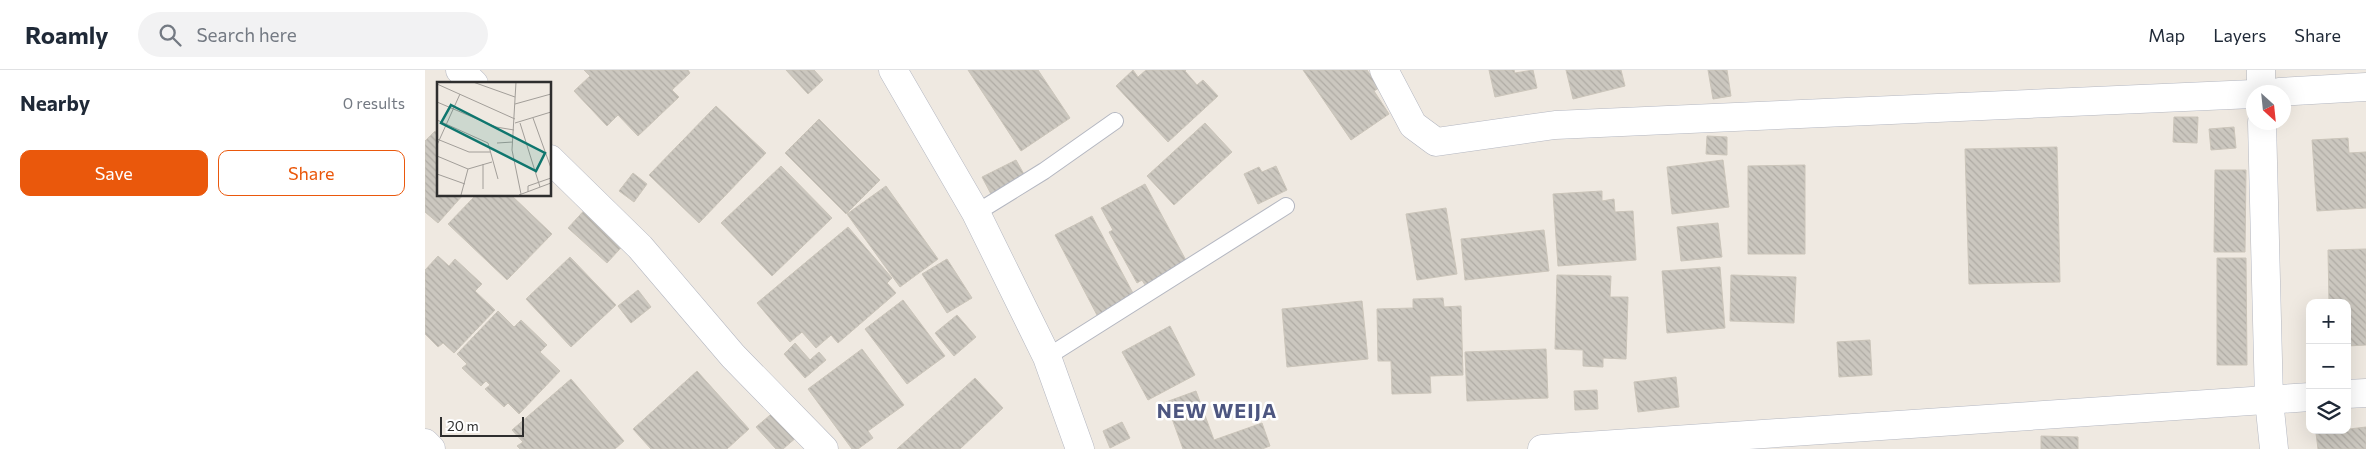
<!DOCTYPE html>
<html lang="en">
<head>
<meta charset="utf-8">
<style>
  body { margin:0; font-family:Commissioner,sans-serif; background:#f2f2f3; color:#1f2937 }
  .controls { position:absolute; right:15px; bottom:15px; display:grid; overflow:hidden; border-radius:10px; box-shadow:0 5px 20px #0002 }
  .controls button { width:45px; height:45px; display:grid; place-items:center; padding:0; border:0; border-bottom:1px solid #e0e1e3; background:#fff; color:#1f2937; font:25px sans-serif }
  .compass { position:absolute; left:1821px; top:15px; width:45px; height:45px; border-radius:50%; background:#fff; box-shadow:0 5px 20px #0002; rotate:153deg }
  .scale { position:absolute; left:15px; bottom:12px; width:84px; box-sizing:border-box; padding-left:5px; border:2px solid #2e2e2e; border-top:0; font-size:14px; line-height:18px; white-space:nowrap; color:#2e2e2e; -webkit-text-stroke:4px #fff; paint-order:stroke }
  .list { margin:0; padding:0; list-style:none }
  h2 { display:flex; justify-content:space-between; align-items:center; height:65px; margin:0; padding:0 20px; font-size:21px }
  h2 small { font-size:16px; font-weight:400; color:#747a83 }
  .actions { display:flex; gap:10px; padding:15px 20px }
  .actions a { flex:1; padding:11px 0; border:1px solid #ea580c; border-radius:10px; text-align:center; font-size:18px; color:#ea580c }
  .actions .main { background:#ea580c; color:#fff }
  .icon { flex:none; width:28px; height:28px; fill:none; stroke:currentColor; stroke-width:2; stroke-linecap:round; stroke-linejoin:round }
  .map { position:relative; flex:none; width:1941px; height:379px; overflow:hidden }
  header { display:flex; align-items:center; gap:30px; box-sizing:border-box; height:70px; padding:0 25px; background:#fff; border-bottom:1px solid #e0e1e3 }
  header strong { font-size:24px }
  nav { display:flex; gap:28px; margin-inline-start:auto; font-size:18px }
  .search { width:350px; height:45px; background:#f2f2f3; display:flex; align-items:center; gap:12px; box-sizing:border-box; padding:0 18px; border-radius:28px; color:#747a83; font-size:19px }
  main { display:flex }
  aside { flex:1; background:#fff }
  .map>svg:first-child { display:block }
  .building { fill:url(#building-back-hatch); stroke:#cbc5ba }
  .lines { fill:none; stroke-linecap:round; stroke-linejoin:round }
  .service-casing { stroke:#b4b7c1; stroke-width:18 }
  .minor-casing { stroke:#b4b7c1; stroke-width:29 }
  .tertiary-casing { stroke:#b4b7c1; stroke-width:29 }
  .service { stroke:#fff; stroke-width:16 }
  .minor { stroke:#fff; stroke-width:28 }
  .tertiary { stroke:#fff; stroke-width:28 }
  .labels { text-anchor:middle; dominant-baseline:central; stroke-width:5; stroke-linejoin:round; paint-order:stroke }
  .district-label { font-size:20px; font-weight:bold; letter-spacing:1px; fill:#4d5680; stroke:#fff }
  .inset-road { fill:none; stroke:#a29e99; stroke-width:1 }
  .view { fill:#0f766e; fill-opacity:0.15; stroke:#0f766e; stroke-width:2.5 }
  .inset-edge { fill:none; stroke:#2e2e2e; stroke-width:2.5 }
</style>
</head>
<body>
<header>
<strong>Roamly</strong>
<div class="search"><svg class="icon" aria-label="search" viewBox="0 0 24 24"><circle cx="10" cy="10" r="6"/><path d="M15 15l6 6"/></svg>Search here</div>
<nav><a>Map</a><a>Layers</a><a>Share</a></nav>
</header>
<main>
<aside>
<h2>Nearby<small>0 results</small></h2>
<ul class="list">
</ul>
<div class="actions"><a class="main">Save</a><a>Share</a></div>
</aside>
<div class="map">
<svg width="1941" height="379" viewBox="0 0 1941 379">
  <defs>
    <pattern id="building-back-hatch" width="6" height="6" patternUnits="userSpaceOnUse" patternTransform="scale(1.25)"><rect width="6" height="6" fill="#cbc7bf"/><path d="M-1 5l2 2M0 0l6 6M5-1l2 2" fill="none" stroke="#afaba4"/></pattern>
  </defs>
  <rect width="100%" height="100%" fill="#efe9e1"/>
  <g class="building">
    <polygon points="159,0 263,0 265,3 247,20 254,27 213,66 193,45 182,56 149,21 165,6"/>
    <polygon points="361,0 389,0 398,10 383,24"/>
    <polygon points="543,0 613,0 645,48 596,81"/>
    <polygon points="708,0 713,7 721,0 761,0 760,1 772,15 778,10 793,26 743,72 691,16"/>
    <polygon points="878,0 942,0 954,18 949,21 964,44 926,70"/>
    <polygon points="1064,0 1089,0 1090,3 1108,0 1112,18 1070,27"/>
    <polygon points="1141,0 1196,0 1200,16 1148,29"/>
    <polygon points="1283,0 1302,0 1306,26 1288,29"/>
    <polygon points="291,36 341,83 274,153 224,105"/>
    <polygon points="1749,47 1773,47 1772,73 1748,72"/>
    <polygon points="394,49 455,110 421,144 360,83"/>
    <polygon points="780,53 807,82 749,135 722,106"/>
    <polygon points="1809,57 1811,78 1786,80 1784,59"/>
    <polygon points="10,61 14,64 14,125 38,125 13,153 0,142 0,71"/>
    <polygon points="1282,66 1302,67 1302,85 1281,84"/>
    <polygon points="1923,68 1924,83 1941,82 1941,138 1892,141 1887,70"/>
    <polygon points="1632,77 1635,212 1544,214 1540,79"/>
    <polygon points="591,90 600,106 566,124 557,107"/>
    <polygon points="1298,90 1304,137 1247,144 1242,97"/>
    <polygon points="1380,95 1380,184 1323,184 1323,96"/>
    <polygon points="356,96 407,148 347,206 296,153"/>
    <polygon points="851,96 862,120 833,134 819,104 834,97 837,102"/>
    <polygon points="1790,100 1821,100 1820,182 1789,182"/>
    <polygon points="208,103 222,114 209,132 194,121"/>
    <polygon points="720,114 764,196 722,218 717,210 712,213 684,162 688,160 676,138"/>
    <polygon points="461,116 513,189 475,217 422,144"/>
    <polygon points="1177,121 1177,131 1189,129 1190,142 1208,141 1211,190 1133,196 1128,124"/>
    <polygon points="51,125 86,125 127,164 82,210 23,154"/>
    <polygon points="165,134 204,169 182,193 143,158"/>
    <polygon points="1021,138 1032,204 992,210 981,144"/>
    <polygon points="667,146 709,225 672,245 630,165"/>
    <polygon points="1293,153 1297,187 1256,191 1252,157"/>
    <polygon points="423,157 467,208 462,213 471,223 413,273 406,265 391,278 377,262 365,272 332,233"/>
    <polygon points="1119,160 1124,201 1040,210 1036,169"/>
    <polygon points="1941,179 1941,275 1922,276 1922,233 1904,233 1903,180"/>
    <polygon points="13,186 24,196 30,189 57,214 50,221 70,240 29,283 18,273 13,277 0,264 0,200"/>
    <polygon points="145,187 191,235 146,277 101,229"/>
    <polygon points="1792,188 1821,188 1822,295 1792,295"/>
    <polygon points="522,189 547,228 522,243 497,204"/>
    <polygon points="1295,197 1300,258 1242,263 1237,201"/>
    <polygon points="1132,205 1186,206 1185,227 1203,227 1201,289 1178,288 1178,297 1158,296 1158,280 1130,279"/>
    <polygon points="1306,205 1371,207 1369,253 1305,251"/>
    <polygon points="213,220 226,237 206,253 193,236"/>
    <polygon points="1018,228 1019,237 1036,236 1038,305 1005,306 1006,323 967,324 966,291 953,291 952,239 988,238 988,229"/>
    <polygon points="478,230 520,286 482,314 440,259"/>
    <polygon points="937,231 943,289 862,297 857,239"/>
    <polygon points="73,241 89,257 96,250 122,275 115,282 135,301 94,344 83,333 79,337 60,319 65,315 61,311 56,316 37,298 42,294 32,284"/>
    <polygon points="532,245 551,267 529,286 510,263"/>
    <polygon points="745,256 770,305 723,330 697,282"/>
    <polygon points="1445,270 1447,305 1414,307 1412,272"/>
    <polygon points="370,273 385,290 394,282 401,290 380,308 359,284"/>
    <polygon points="437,279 479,335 443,361 448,368 433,379 427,379 383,319"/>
    <polygon points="1121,279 1123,328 1042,331 1040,282"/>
    <polygon points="272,301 324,359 302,379 226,379 208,359"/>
    <polygon points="1251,307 1254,337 1213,342 1209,312"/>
    <polygon points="550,308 578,338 535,379 472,379"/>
    <polygon points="146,309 199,371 190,379 95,379 92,376 98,372 87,360"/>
    <polygon points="1172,320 1173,339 1150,340 1149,321"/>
    <polygon points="771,321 789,370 837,353 845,376 837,379 758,379 741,332"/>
    <polygon points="351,340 373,366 358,379 351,379 331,357"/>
    <polygon points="697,352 705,368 685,378 678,361"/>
    <polygon points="1941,357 1941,379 1893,379 1891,363"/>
    <polygon points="1616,366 1653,367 1653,379 1616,379"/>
  </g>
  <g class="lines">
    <g class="service-casing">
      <g id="service">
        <polyline points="551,143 619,101 690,51"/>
        <polyline points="622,287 861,136"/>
      </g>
    </g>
    <g class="minor-casing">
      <g id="minor">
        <polyline points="35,0 49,14"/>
        <polyline points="959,0 988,55 1011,72 1130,55 1828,24"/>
        <polyline points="1836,0 1836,22"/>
        <polyline points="1854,22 1941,17"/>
        <polyline points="1837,52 1844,330 1849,379"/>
        <polyline points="125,89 215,177 308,286 399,379"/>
        <polyline points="1922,324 1941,323"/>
        <polyline points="0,373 6,379"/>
        <polyline points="1117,379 1885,327"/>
      </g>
    </g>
    <g class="tertiary-casing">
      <polyline id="tertiary" points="468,0 551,143 622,287 655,379"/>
    </g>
    <use href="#service" class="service"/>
    <use href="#minor" class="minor"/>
    <use href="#tertiary" class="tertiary"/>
  </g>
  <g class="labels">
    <g class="district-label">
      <text x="792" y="340">NEW WEIJA</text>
    </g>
  </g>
  <g transform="translate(12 12)">
    <rect width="114" height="114" fill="#efe9e1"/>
    <path class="inset-road" d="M36,0l42,15M79,0l-4,68 9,44M0,2l78,35M0,20l59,25 18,3M78,22l36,-10M96,36l18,50M0,38l51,23 10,36M78,41l36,-11M83,41l20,64M0,57l32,13h21M60,61l16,-1M0,63l23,-51M0,74l31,13 24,-7M46,82v25M0,92l28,10M91,110v-6l23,-8M24,113l7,-26M82,113l32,-12"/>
    <path class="view" d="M14,23l94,48 -9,18 -95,-48z"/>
    <rect width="114" height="114" class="inset-edge"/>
  </g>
</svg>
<div class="controls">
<button>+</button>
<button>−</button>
<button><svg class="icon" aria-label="layers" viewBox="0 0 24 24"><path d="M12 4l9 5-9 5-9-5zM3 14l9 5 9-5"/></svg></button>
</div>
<svg class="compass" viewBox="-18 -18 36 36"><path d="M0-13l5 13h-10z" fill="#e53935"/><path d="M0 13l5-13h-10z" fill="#747a83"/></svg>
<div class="scale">20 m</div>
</div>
</main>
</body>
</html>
